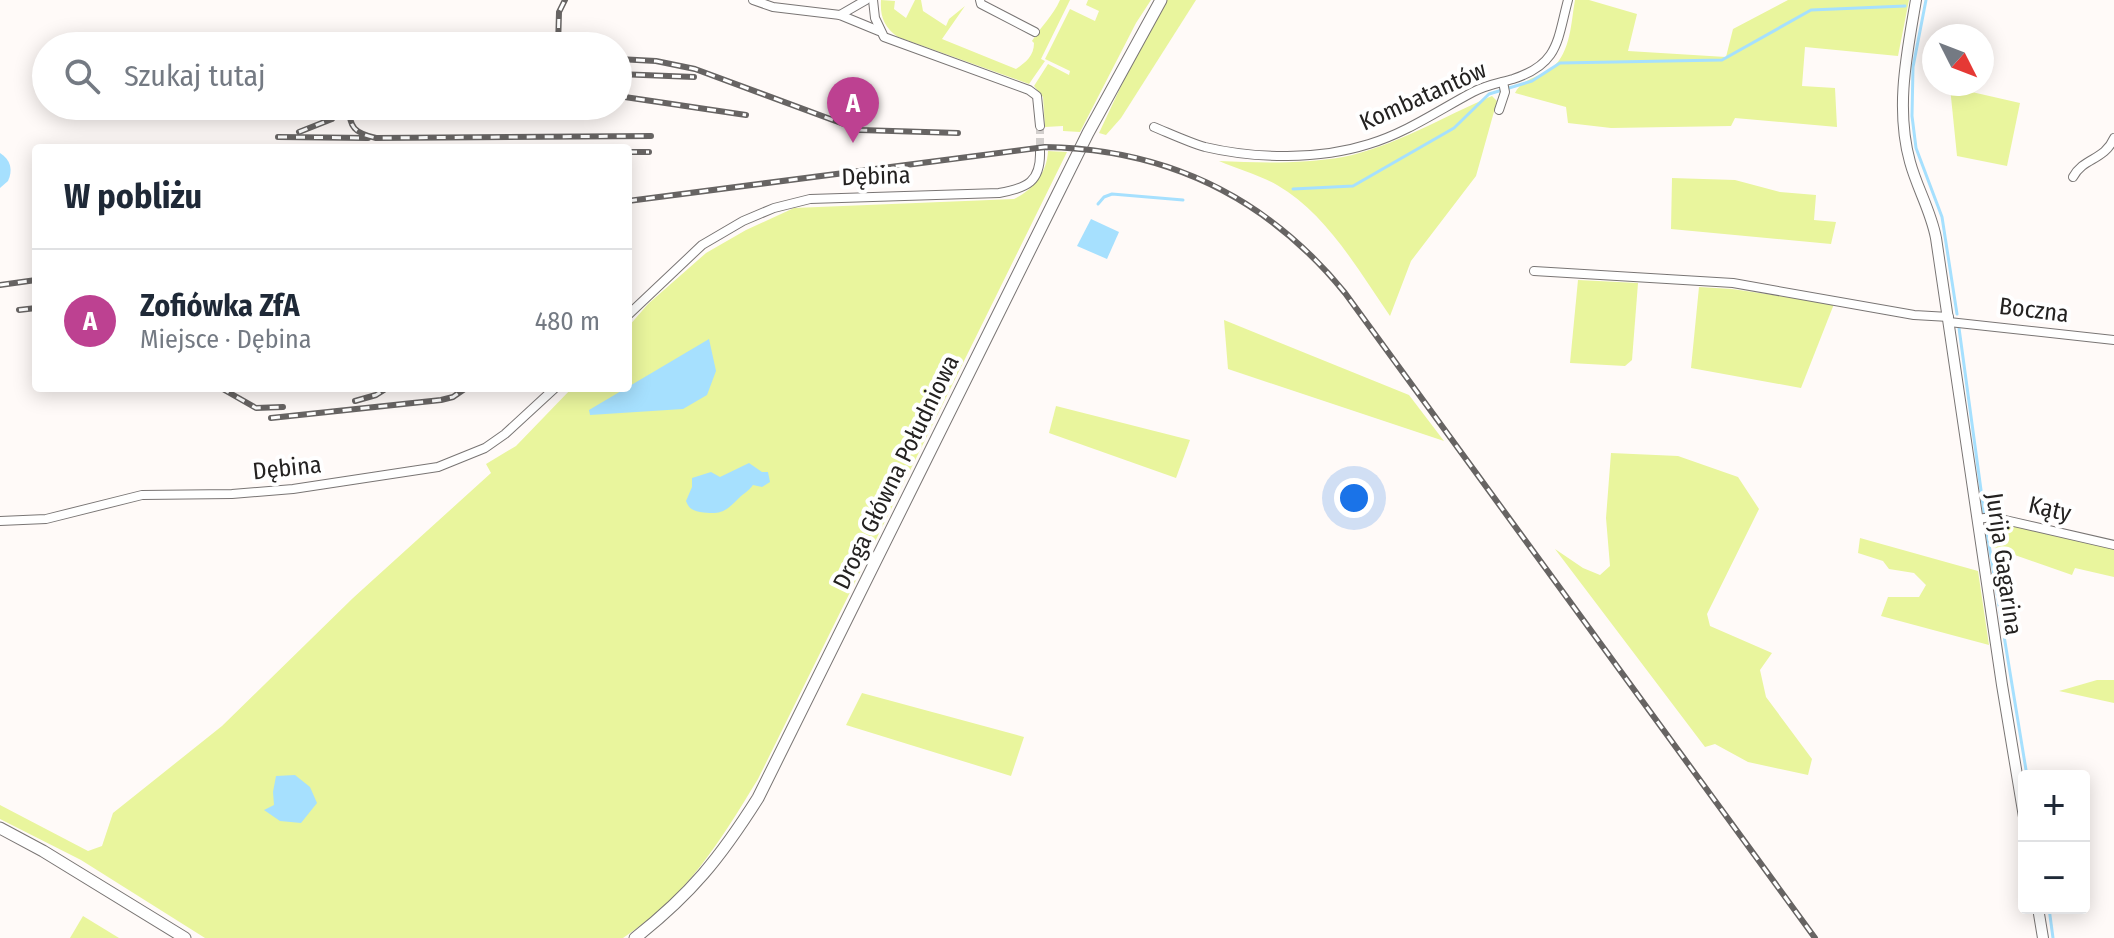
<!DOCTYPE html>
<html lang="pl">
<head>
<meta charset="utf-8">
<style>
  body { margin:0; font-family:"Fira Sans Condensed",sans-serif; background:#f2f2f3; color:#1f2937 }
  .controls { position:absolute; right:24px; bottom:24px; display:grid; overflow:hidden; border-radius:8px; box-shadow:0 4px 20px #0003 }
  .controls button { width:72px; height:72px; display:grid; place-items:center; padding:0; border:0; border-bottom:2px solid #e0e1e3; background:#fff; color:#1f2937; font:40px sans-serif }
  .compass { position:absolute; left:1922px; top:24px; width:72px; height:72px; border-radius:50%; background:#fff; box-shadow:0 4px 20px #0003; rotate:132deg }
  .you { position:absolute; left:1354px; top:498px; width:28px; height:28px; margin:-20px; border:6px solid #fff; border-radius:50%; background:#1a73e8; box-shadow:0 0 0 12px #1a73e833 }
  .badge { display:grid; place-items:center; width:52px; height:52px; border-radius:50%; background:#bd4191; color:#fff; font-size:26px; font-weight:700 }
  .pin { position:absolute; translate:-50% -66px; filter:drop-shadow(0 2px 4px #0008) }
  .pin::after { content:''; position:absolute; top:42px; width:28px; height:24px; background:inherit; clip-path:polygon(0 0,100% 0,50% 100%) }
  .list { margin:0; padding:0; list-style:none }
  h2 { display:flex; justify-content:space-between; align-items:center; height:104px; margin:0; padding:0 32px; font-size:34px }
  h2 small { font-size:26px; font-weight:400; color:#747a83 }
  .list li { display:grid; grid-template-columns:52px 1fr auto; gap:24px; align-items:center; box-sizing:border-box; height:144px; padding:0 32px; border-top:2px solid #e0e1e3 }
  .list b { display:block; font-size:30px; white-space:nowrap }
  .list p { margin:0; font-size:26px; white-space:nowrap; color:#747a83 }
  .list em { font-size:26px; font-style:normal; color:#747a83 }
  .icon { flex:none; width:44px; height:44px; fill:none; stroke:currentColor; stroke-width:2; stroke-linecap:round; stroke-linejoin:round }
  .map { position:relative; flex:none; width:2114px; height:938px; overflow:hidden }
  .search { position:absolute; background:#fff; box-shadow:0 4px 20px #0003; left:32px; top:32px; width:600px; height:88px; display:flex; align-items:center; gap:20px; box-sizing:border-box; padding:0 28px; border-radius:44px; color:#747a83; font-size:30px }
  .panel { position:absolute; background:#fff; box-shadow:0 4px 20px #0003; left:32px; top:144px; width:600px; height:248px; border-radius:8px }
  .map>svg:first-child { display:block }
  .green { fill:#e9f59d }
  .water { fill:#a6e0fe }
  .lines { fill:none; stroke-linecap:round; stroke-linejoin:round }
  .stream { stroke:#a6e0fe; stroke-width:3 }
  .minor-tunnel { stroke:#d3cfcd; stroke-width:8; stroke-dasharray:8 4; stroke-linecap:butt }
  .minor-casing { stroke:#797574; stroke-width:10 }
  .tertiary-casing { stroke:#797574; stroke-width:12 }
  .secondary-casing { stroke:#797574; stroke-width:13 }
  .minor { stroke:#fff; stroke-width:8 }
  .tertiary { stroke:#fff; stroke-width:10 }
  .secondary { stroke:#fff; stroke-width:11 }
  .rail-casing { stroke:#676463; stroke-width:6 }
  .rail { stroke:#fff; stroke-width:3; stroke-dasharray:9; stroke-linecap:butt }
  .labels { text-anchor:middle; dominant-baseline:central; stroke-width:8; stroke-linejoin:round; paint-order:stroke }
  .street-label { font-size:24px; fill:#242221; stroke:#fff }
</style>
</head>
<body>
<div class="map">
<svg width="2114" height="938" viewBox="0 0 2114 938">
  <rect width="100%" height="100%" fill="#fffaf8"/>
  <g class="green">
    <path d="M881,0l14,1 -1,8 12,9 9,-18h6l2,11 23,15 3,-7 16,-13 -23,33 74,30c10,-7 18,-13 18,-26l-2,-2c9,-15 21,-25 28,-41h10l-29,59 4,2 -16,23 -131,-47c-14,-10 -18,-20 -17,-37z"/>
    <polygon points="1088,0 1151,0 1136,23 1080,132 1063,131 1063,126 1045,127 1043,97 1034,86 1048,64 1069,75 1070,71 1045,59 1070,9 1095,21 1099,11 1086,5"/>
    <polygon points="1167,0 1196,0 1121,118 1106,135 1099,133 1130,67"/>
    <path d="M1575,0h14l48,14 -9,37 98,6 7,-28 55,-29h121l-11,56 -93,-9 -3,39 33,2 2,39 -102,-9 -4,8 -120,2 -43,-5 -2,-16 -51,-14c6,-14 25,-16 37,-25 19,-16 19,-46 23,-68z"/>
    <polygon points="1950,87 2020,103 2007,166 1957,156"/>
    <path d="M1492,96l5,5 -21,75 -65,85 -21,55c-32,-46 -63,-102 -113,-131 -18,-10 -39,-16 -58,-24 40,2 84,3 124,-4 51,-10 101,-41 149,-61z"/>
    <path d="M1048,151l19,1 -309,627c-39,64 -70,116 -135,159h-418l-124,-78 -81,-41v-14l88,46 14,-5 11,-33 109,-87 131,-128 138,-125 -5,-9 30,-18 56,-58h56v-61l20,-23 58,-51 40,-23 48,-22 220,-9c19,-9 33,-26 34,-48z"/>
    <polygon points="1672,178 1735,180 1780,192 1816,195 1814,220 1836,222 1831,244 1671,229"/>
    <polygon points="1578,280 1638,283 1632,360 1625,366 1570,363"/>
    <polygon points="1699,287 1732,289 1834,304 1801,388 1691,368"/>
    <polygon points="1224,320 1409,395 1444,441 1228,369"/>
    <polygon points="1056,406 1190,440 1176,478 1049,433"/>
    <polygon points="1611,453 1678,456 1738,477 1759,509 1707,614 1710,626 1772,653 1760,670 1766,697 1812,759 1808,775 1748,762 1715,744 1705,747 1555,549 1583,568 1600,575 1610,566 1606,518"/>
    <polygon points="1996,520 2114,548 2114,577 2075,568 2072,575 1992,547 1990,524"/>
    <polygon points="1860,538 1978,571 1989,645 1881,616 1888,597 1919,597 1926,585 1914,573 1889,569 1883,561 1858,553"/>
    <polygon points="2097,680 2114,680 2114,703 2059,691"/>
    <polygon points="862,693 1024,737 1011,776 846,725"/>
    <polygon points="83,916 119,938 70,938"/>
  </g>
  <g class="water">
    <path d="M0,153c11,7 13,17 8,28l-8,7z"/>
    <polygon points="1091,219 1119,232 1107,259 1077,246"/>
    <polygon points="709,339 716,371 707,395 683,409 590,415 589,410"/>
    <path d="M749,463l13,9h6l2,10 -8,5 -9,-2c-5,7 -9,8 -14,13 -14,14 -18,17 -39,14 -9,-2 -11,-4 -14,-11l6,-14v-9l19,-6 9,5z"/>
    <polygon points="295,775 310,787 317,803 301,823 280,821 264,810 274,805 273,792 276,776"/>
  </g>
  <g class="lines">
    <g class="stream">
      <polyline points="1926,0 1913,67 1912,116 1916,148 1942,217 1957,314"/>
      <polyline points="1293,189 1353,186 1454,128 1489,94 1532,81 1560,63 1722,60 1811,10 1905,6"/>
      <polyline points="1098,204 1104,197 1112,194 1183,200"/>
      <polyline points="1959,328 1984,512"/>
      <polyline points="1986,526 2027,776"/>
      <polyline points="2049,908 2053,938"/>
    </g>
    <polyline class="minor-tunnel" points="1040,126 1040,151"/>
    <g class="minor-casing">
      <g id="minor">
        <polyline points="753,0 773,7 840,15 879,31"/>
        <polyline points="873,0 875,18 884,37 1029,90 1037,96 1040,126"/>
        <polyline points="980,0 981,4 1035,32"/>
        <polyline points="840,15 866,0"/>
        <polyline points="1499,110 1505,92 1503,82"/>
        <path d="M1154,127c17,7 34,15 51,20 51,12 114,13 164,-3 37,-11 70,-34 104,-52 13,-7 26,-9 40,-13 46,-15 44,-38 55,-79"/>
        <path d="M2073,177c11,-20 31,-16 41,-39"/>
        <polyline points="1534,271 1733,283 1914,315 1949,317"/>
        <path d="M628,315l74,-70 41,-24 31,-13 36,-9 189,-6c28,-5 42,-11 41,-42"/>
        <polyline points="1949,322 2114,340"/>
        <polyline points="1977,519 1992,517 2114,545"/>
        <polyline points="0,521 46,519 142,495 232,494 293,489 438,467 485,448 505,434 555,388"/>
      </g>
    </g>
    <g class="tertiary-casing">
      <g id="tertiary">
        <path d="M1916,0c-9,53 -21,108 -6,162 7,26 21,49 26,76l66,447 22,132"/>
        <polyline points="2038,908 2043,938"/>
      </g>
    </g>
    <g class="secondary-casing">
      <g id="secondary">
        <polyline points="0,828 43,851 185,938"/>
        <path d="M635,938c56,-44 85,-80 123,-140l330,-665 73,-133"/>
      </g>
    </g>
    <use href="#minor" class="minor"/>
    <use href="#tertiary" class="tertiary"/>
    <use href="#secondary" class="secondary"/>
    <g class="rail-casing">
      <g id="rail">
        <polyline points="327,46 347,42"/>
        <polyline points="558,46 559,12 565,0"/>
        <polyline points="618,59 656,61 695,69 860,130 958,133"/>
        <polyline points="618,74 694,77"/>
        <polyline points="618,96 746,115"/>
        <path d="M349,106c0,22 6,27 27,32l275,-2"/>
        <polyline points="299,132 332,119 341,106"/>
        <polyline points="278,137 368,138"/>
        <polyline points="628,152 649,152"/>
        <path d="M628,201l417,-54c123,2 222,50 300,146l470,645"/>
        <polyline points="0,285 36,280"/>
        <polyline points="19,310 36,308"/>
        <polyline points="221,388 256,408 283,407"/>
        <polyline points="355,401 376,395 387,388"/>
        <polyline points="271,418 441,400 453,397 466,388"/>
      </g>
    </g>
    <use href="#rail" class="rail"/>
  </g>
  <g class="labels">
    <g class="street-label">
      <text transform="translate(1423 96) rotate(-24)">Kombatantów</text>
      <text transform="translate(876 176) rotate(-2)">Dębina</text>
      <text transform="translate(2034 310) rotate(7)">Boczna</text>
      <text transform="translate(287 468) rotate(-6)">Dębina</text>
      <text transform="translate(896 472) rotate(-64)">Droga Główna Południowa</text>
      <text transform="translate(2050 509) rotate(13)">Kąty</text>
      <text transform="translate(2004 564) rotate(82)">Jurija Gagarina</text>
    </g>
  </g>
</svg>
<div class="controls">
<button>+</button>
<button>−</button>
</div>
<svg class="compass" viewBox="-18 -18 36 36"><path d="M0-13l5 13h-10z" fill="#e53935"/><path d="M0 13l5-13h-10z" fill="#747a83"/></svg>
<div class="you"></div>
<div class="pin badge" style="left:853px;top:143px">A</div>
<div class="search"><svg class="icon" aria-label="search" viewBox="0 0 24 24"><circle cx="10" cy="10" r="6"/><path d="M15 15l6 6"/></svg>Szukaj tutaj</div>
<section class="panel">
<h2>W pobliżu<small></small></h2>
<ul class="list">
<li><span class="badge">A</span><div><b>Zofiówka ZfA</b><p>Miejsce · Dębina</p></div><em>480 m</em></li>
</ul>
</section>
</div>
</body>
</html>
